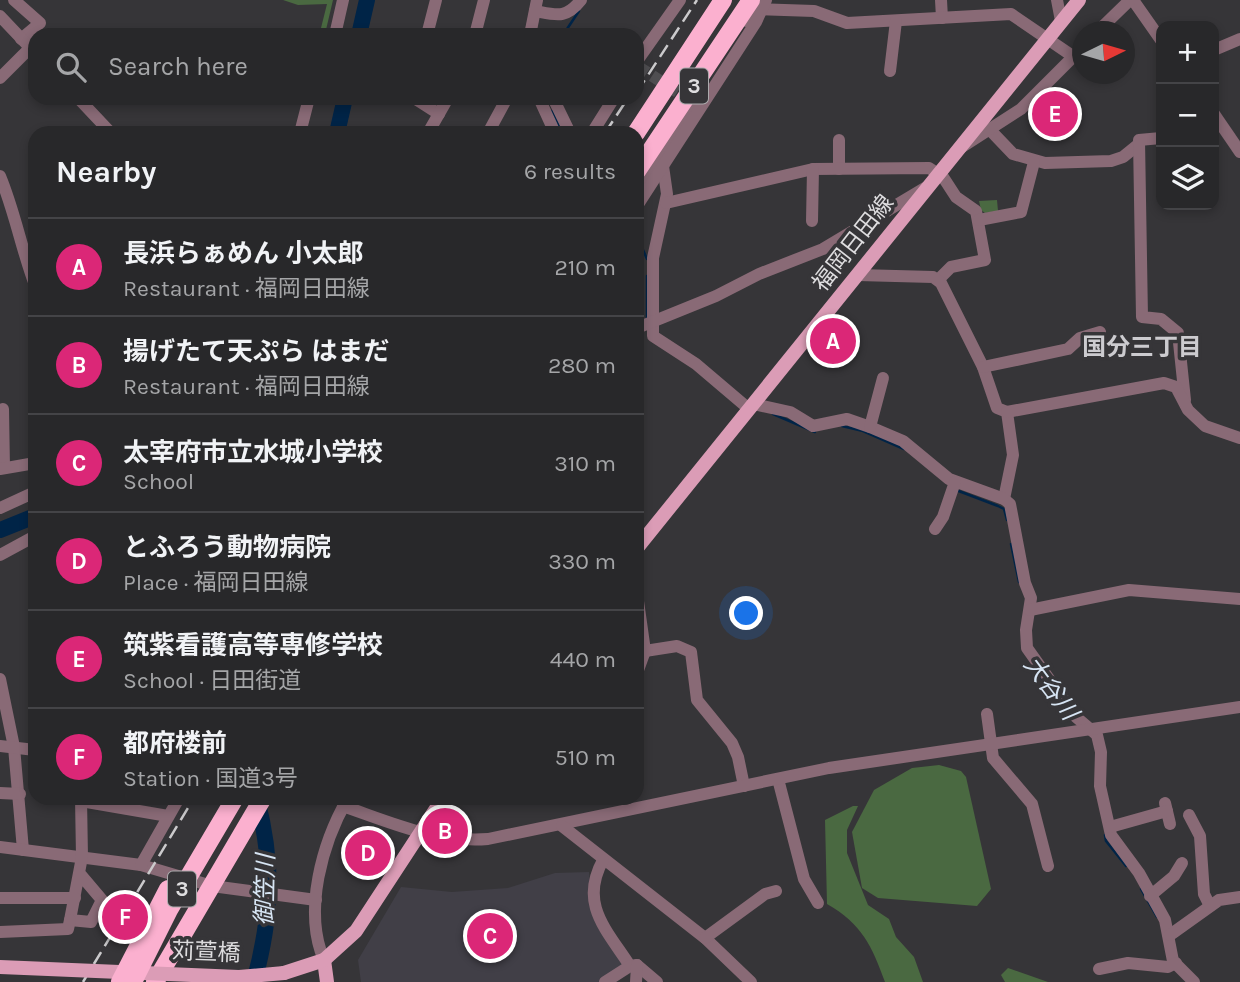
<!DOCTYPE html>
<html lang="en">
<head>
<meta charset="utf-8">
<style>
  body { margin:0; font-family:Karla,"Noto Sans JP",sans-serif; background:#343436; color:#f1f3f6 }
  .controls { position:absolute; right:21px; top:21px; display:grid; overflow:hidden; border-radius:14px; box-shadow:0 4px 10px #0003 }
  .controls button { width:63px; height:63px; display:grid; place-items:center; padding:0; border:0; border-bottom:2px solid #444447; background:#28282a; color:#f1f3f6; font:35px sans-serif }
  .compass { position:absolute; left:1072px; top:21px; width:63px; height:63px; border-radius:50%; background:#28282a; box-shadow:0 4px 10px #0003; rotate:85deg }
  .you { position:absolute; left:747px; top:614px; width:24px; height:24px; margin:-18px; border:5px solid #fff; border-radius:50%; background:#1a73e8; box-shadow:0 0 0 10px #1a73e833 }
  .badge { display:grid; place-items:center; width:46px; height:46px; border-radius:50%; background:#db2777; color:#fff; font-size:23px; font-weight:700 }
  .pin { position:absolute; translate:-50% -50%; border:4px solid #fff; box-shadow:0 2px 7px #0006 }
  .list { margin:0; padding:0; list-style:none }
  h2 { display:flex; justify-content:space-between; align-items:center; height:91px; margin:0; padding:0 28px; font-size:30px }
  h2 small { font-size:23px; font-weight:400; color:#a5a6a8 }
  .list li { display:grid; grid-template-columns:46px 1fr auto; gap:21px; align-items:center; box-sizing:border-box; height:98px; padding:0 28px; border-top:2px solid #444447 }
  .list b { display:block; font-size:26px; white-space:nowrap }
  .list p { margin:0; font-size:23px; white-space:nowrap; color:#a5a6a8 }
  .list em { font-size:23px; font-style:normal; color:#a5a6a8 }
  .icon { flex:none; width:38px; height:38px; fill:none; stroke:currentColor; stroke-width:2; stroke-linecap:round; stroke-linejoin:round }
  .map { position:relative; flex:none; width:1240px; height:982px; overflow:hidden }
  .search { position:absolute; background:#28282a; box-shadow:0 4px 10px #0003; left:28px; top:28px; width:616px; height:77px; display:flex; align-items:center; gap:18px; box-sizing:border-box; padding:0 24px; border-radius:21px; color:#a5a6a8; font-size:26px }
  .panel { position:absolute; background:#28282a; box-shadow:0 4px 10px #0003; left:28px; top:126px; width:616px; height:679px; border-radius:21px }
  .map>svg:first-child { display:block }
  .built { fill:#413f47 }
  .green { fill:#4a6941 }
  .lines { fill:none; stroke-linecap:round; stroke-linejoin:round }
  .stream { stroke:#002447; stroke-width:2.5 }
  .river { stroke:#002447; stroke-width:16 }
  .minor-tunnel { stroke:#4f4e51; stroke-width:12; stroke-dasharray:12 6; stroke-linecap:butt }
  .minor { stroke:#896a76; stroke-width:12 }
  .major { stroke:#db9cb6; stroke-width:14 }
  .highway { stroke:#fbb0cf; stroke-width:18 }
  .rail { stroke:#cbcacc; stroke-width:2.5; stroke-dasharray:14 7; stroke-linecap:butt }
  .major-bridge { stroke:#db9cb6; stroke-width:14 }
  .highway-bridge { stroke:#fbb0cf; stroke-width:18 }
  .labels { text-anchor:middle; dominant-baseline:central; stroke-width:7; stroke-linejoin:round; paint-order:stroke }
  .shield { fill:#363538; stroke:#acabad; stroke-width:2 }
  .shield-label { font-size:21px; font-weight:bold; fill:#dedddf }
  .street-label { font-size:23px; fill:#dedddf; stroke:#363538 }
  .neighbourhood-label { font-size:24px; font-weight:bold; fill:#cccbcf; stroke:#363538 }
  .water-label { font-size:24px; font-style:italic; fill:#d7e5f4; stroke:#363538 }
</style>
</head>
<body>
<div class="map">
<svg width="1240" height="982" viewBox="0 0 1240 982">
  <rect width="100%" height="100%" fill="#363538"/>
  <polygon class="built" points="589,872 593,912 625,965 602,982 361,982 358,960 401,887 452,892 508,888 555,873"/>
  <g class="green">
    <polygon points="283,0 333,0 325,34 320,32 327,4 298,5"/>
    <polygon points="997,200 998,211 985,213 981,210 979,201"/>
    <polygon points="939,765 961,771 966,777 991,889 977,906 878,898 862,888 852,832 874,790 912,768"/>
    <path d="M853,806h5l-11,24v23l21,52 21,14 7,18 18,20 9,25h-38c-13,-36 -23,-58 -58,-78l-2,-84z"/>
    <polygon points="1008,968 1048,982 1005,982 1001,975"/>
  </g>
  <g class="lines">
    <g class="stream">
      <polyline points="563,35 579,11"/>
      <polyline points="552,111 562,133"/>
      <polyline points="640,243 647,259"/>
      <polyline points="647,319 647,276"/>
      <polyline points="773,414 815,432"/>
      <polyline points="842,426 863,431 904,449"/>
      <polyline points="956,490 998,506 1004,509 1007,520"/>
      <polyline points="1011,544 1019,582"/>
      <polyline points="1041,677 1051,691"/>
      <polyline points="1105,835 1106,841 1126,866"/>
      <polyline points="1141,889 1157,917"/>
    </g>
    <g class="river">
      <polyline points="359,35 367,0"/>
      <polyline points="337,133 345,98"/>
      <polyline points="0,530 35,516"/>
      <path d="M254,982c18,-66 20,-117 3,-183"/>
    </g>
    <polyline class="minor-tunnel" points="637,66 693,102"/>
    <g class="minor">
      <polyline points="14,0 40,23 21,39"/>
      <polyline points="941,0 942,18"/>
      <polyline points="1057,0 1061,21"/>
      <polyline points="1133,0 1161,40"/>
      <path d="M535,11c22,4 31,8 46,-11"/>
      <polyline points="0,16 35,53"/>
      <polyline points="746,21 756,9 814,11 847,23 1011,14 1074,57"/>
      <polyline points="1097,32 1130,0"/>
      <polyline points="335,35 343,0"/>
      <polyline points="427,35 436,0"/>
      <polyline points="475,35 484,0"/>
      <polyline points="530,35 537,0"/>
      <polyline points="1214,50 1240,39"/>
      <polyline points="637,61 680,0"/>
      <polyline points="890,71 896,21"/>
      <polyline points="0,78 30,48"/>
      <polyline points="78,98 111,133"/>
      <polyline points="414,98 439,114"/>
      <polyline points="539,98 555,133"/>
      <polyline points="566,98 554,100 570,133"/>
      <polyline points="1214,114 1240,152"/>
      <polyline points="991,131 1013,154 1045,163 1111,161 1123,157 1139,144"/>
      <polyline points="300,133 309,98"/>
      <polyline points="428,133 448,98"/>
      <polyline points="488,133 507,98"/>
      <polyline points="592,133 614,98"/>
      <polyline points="1161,138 1139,140 1142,317 1161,319 1178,333 1185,400"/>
      <polyline points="839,140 839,169"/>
      <polyline points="962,147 1021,109 1082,48"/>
      <polyline points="663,166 667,194 653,258 653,336 696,364 749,409"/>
      <path d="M0,176c15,36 21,72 35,109"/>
      <polyline points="637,189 692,104"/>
      <polyline points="666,203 813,169 929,168 943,177 956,197 976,211 985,260 951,267 939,279"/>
      <polyline points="637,206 756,22 766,0"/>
      <polyline points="979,220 1021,212 1034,162"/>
      <polyline points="812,221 813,169"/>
      <polyline points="858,275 933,277 941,283 983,367 997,408 1007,412 1013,455 1004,499"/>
      <polyline points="637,328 716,296 759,274 823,249 925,188"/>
      <polyline points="983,367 1068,349 1080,338 1100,332"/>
      <polyline points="753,404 790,412 813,426 847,419 870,427 903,441 949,479 1004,499 1010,504 1025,583 1031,598 1026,630 1027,648 1076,717 1097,735 1101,752 1100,786 1111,835 1139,873 1165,920 1173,961 1194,982"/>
      <polyline points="3,409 4,468"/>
      <polyline points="1007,412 1164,383 1176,387 1188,410 1205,426 1240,438"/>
      <polyline points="870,427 883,378"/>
      <polyline points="0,469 35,463"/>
      <polyline points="0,508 35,492"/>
      <polyline points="935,529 943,517 955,482"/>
      <polyline points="0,555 35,536"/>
      <polyline points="637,594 645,651 637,673"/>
      <polyline points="1030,610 1129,590 1240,599"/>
      <polyline points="645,651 677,646 691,652 697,700 732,743 738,757 744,786"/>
      <polyline points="0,679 14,747 23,850"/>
      <polyline points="987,714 993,758 1032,804 1048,866"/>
      <polyline points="0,746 35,750"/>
      <polyline points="778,779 804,879 818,903"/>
      <polyline points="0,793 20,794"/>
      <polyline points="81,801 168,816"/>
      <polyline points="1165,803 1170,824"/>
      <path d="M343,806c49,17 93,37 145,33l341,-71 411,-61"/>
      <polyline points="1189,815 1200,836 1204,894 1210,906"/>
      <polyline points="562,826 705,938 751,982"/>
      <polyline points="1110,827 1167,811"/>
      <polyline points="0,847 141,865 212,886 316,900"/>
      <path d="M603,860c-24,44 3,69 27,106l7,-1 20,17"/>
      <polyline points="141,865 179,798"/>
      <polyline points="80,874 102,900 91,922 70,920 82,857 81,798"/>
      <polyline points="1150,896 1174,876 1182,863"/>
      <polyline points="0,898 75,898"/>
      <polyline points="0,932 68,929 70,920"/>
      <polyline points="1170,935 1219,900 1240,897"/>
      <polyline points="705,938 765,894 776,891"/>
      <path d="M324,960c-21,-49 -2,-117 24,-162"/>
      <polyline points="1099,969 1128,963 1168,967 1176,963"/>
      <polyline points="605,982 630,966"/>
      <polyline points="636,982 637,965"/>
    </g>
    <g class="major">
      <polyline points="637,548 1079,0"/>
      <polyline points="324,960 327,982"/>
      <polyline points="284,973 324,960 356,931 443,798"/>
    </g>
    <g class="highway">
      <polyline points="636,133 723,0"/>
      <polyline points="637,171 751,0"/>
      <polyline points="155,982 263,798"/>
    </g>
    <g class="rail">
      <polyline points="637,92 697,0"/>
      <polyline points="605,133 628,98"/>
      <polyline points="83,982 194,798"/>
    </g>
    <polyline class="major-bridge" points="0,967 239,977 284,973"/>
    <g class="highway-bridge">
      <polyline points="120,982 168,889"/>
      <polyline points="133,982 169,910 235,798"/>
    </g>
  </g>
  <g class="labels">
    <g class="shield">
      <rect x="680" y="68.5" width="28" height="35" rx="5"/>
      <rect x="168" y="871.5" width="28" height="35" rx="5"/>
    </g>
    <g class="shield-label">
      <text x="694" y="86">3</text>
      <text x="182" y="889">3</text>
    </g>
    <g class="street-label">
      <text transform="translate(853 243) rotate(-52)">福岡日田線</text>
      <text transform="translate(206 952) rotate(2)">苅萱橋</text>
    </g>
    <g class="neighbourhood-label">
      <text x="1142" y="347">国分三丁目</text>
    </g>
    <g class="water-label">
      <text transform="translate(1051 688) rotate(53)">大谷川</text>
      <text transform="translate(265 890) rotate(-89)">御笠川</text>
    </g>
  </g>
</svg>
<div class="controls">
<button>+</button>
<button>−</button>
<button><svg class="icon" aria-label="layers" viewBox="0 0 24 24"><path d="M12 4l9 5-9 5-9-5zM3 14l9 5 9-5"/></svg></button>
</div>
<svg class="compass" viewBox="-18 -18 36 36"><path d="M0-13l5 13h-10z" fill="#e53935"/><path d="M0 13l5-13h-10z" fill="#a5a6a8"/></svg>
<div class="you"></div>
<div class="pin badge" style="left:833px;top:341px">A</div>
<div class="pin badge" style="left:445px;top:831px">B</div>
<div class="pin badge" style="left:490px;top:936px">C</div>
<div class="pin badge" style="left:368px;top:853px">D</div>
<div class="pin badge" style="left:1055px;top:114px">E</div>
<div class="pin badge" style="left:125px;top:917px">F</div>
<div class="search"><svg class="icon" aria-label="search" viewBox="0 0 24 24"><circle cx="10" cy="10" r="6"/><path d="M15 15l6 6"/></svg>Search here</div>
<section class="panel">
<h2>Nearby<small>6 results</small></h2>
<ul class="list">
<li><span class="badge">A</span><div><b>長浜らぁめん 小太郎</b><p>Restaurant · 福岡日田線</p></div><em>210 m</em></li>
<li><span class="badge">B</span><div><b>揚げたて天ぷら はまだ</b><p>Restaurant · 福岡日田線</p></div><em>280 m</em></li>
<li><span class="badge">C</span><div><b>太宰府市立水城小学校</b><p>School</p></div><em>310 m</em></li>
<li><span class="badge">D</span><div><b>とふろう動物病院</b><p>Place · 福岡日田線</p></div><em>330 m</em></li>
<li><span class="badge">E</span><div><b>筑紫看護高等専修学校</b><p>School · 日田街道</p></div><em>440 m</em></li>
<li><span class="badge">F</span><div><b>都府楼前</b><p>Station · 国道3号</p></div><em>510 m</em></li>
</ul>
</section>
</div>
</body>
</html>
